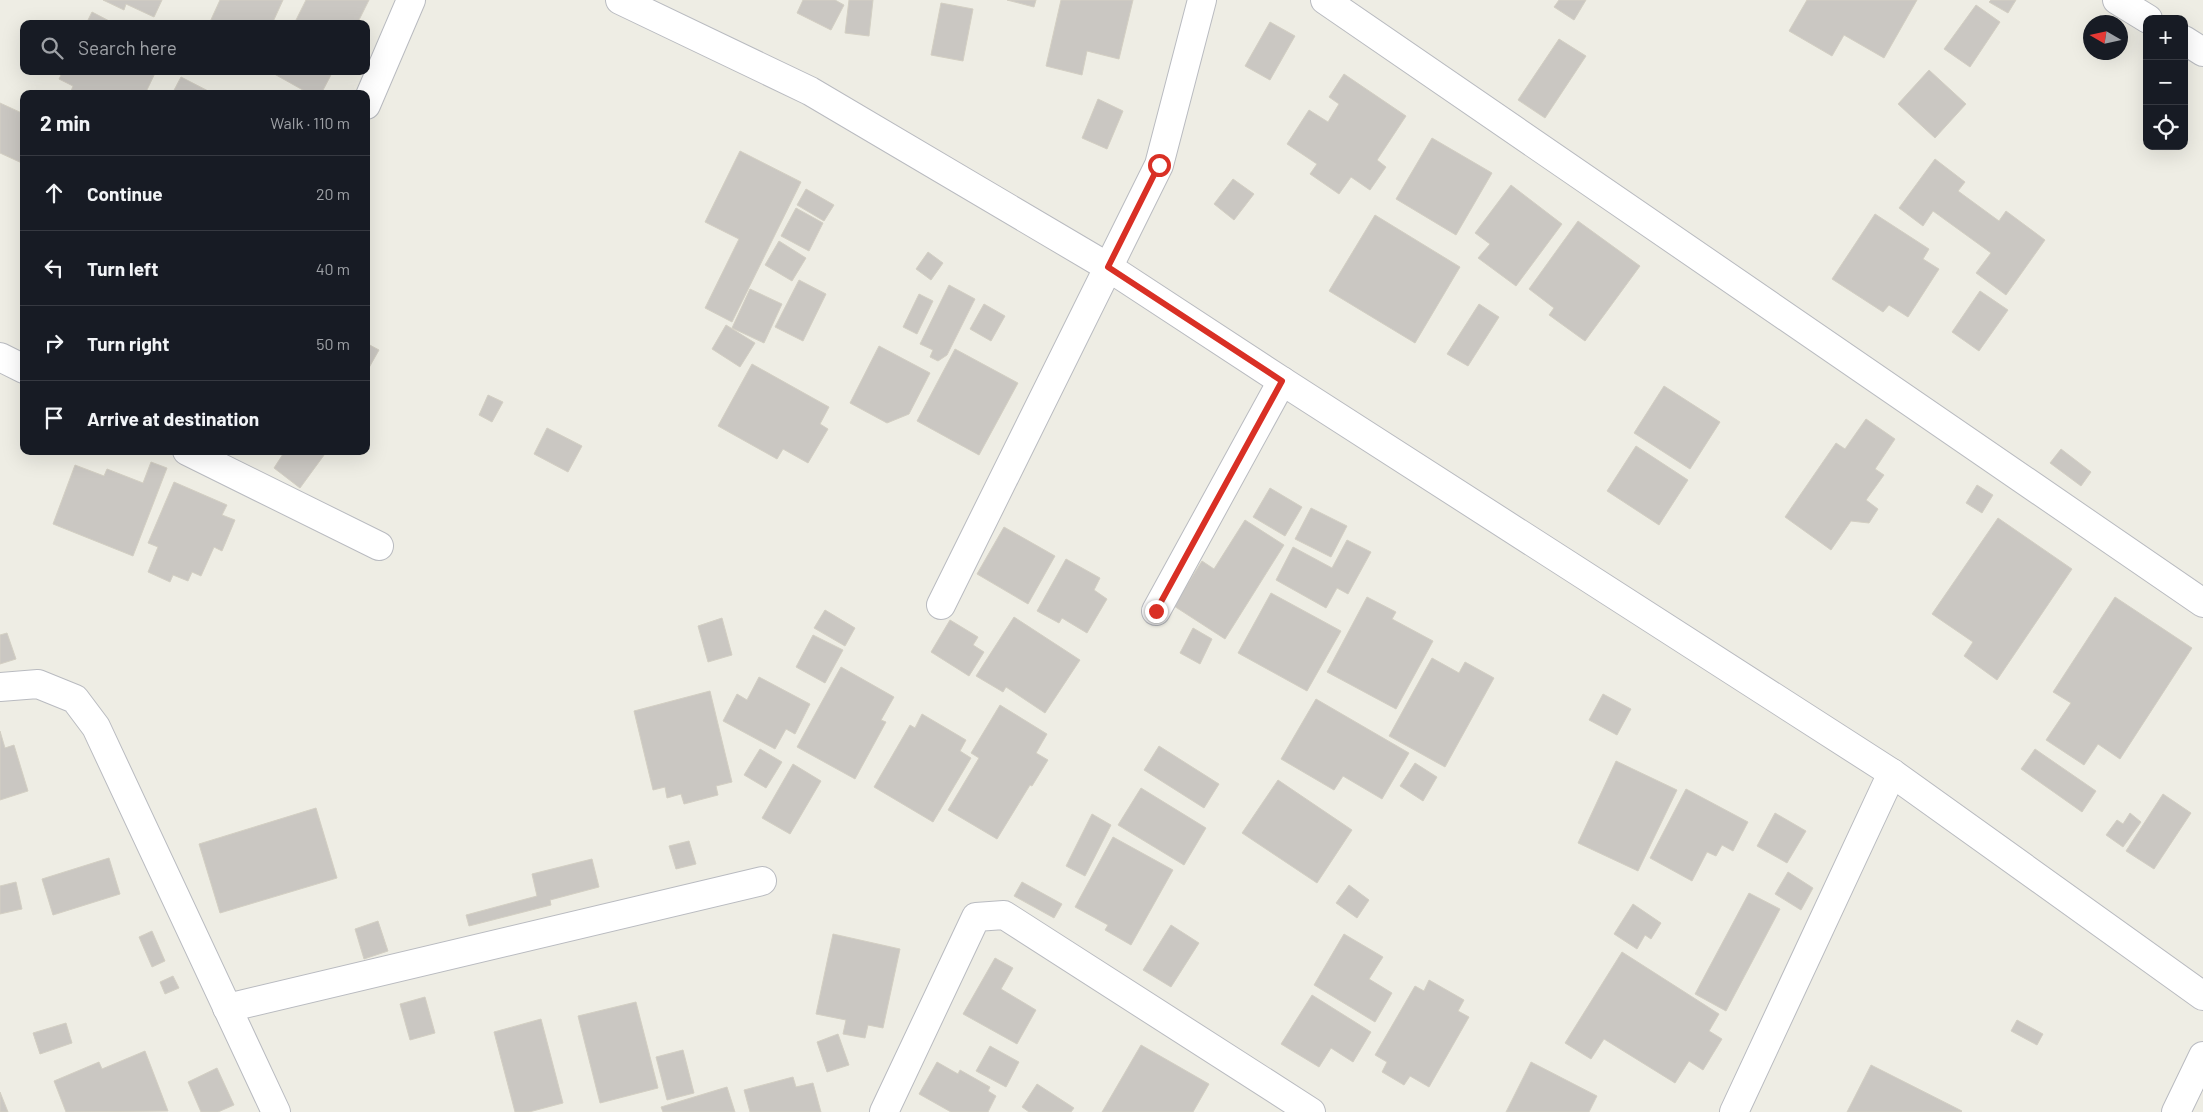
<!DOCTYPE html>
<html lang="en">
<head>
<meta charset="utf-8">
<style>
  body { margin:0; font-family:Barlow,sans-serif; background:#20242c; color:#f1f3f6 }
  .controls { position:absolute; right:15px; top:15px; display:grid; overflow:hidden; border-radius:10px; box-shadow:0 5px 20px #0002 }
  .controls button { width:45px; height:45px; display:grid; place-items:center; padding:0; border:0; border-bottom:1px solid #363941; background:#171b24; color:#f1f3f6; font:25px sans-serif }
  .compass { position:absolute; left:2083px; top:15px; width:45px; height:45px; border-radius:50%; background:#171b24; box-shadow:0 5px 20px #0002; rotate:279deg }
  .stop { position:absolute; width:15px; height:15px; margin:-11px; border:4px solid #d93025; border-radius:50%; background:#fff }
  .stop.end { background:#d93025; border-color:#fff; box-shadow:0 1px 5px #0008 }
  .list { margin:0; padding:0; list-style:none }
  h2 { display:flex; justify-content:space-between; align-items:center; height:65px; margin:0; padding:0 20px; font-size:21px }
  h2 small { font-size:16px; font-weight:400; color:#9ea1a6 }
  .list li { display:grid; grid-template-columns:32px 1fr auto; gap:15px; align-items:center; box-sizing:border-box; height:75px; padding:0 20px; border-top:1px solid #363941 }
  .list b { display:block; font-size:19px; white-space:nowrap }
  .list em { font-size:16px; font-style:normal; color:#9ea1a6 }
  .icon { flex:none; width:28px; height:28px; fill:none; stroke:currentColor; stroke-width:2; stroke-linecap:round; stroke-linejoin:round }
  .map { position:relative; flex:none; width:2203px; height:1112px; overflow:hidden }
  .search { position:absolute; background:#171b24; box-shadow:0 5px 20px #0002; left:20px; top:20px; width:350px; height:55px; display:flex; align-items:center; gap:12px; box-sizing:border-box; padding:0 18px; border-radius:10px; color:#9ea1a6; font-size:19px }
  .panel { position:absolute; background:#171b24; box-shadow:0 5px 20px #0002; left:20px; top:90px; width:350px; height:365px; border-radius:10px }
  .map>svg:first-child { display:block }
  .building { fill:#cac7c2; stroke:#d3cfc3 }
  .lines { fill:none; stroke-linecap:round; stroke-linejoin:round }
  .street-casing { stroke:#b9bbc0; stroke-width:30 }
  .street { stroke:#fff; stroke-width:28 }
  .route { stroke:#d93025; stroke-width:6 }
</style>
</head>
<body>
<div class="map">
<svg width="2203" height="1112" viewBox="0 0 2203 1112">
  <rect width="100%" height="100%" fill="#eeede4"/>
  <g class="building">
    <polygon points="103,0 162,0 154,17 126,4 124,10"/>
    <polygon points="220,0 283,0 272,24 209,24"/>
    <polygon points="306,0 369,0 357,24 294,24"/>
    <polygon points="803,0 835,0 844,5 831,30 797,13"/>
    <polygon points="849,0 873,0 869,36 845,33"/>
    <polygon points="1007,0 1036,0 1034,7"/>
    <polygon points="1061,0 1133,0 1119,59 1087,51 1082,75 1046,66"/>
    <polygon points="1559,0 1586,0 1574,20 1554,7"/>
    <polygon points="1807,0 1917,0 1884,58 1844,35 1832,56 1789,31"/>
    <polygon points="1991,0 2016,0 2008,13 1989,2"/>
    <polygon points="941,3 973,9 963,61 931,55"/>
    <polygon points="1976,5 2000,22 1970,67 1944,49"/>
    <polygon points="92,12 115,24 86,24"/>
    <polygon points="1270,22 1295,36 1270,80 1245,66"/>
    <polygon points="1559,39 1586,56 1545,118 1518,100"/>
    <polygon points="1929,70 1966,104 1935,138 1898,104"/>
    <polygon points="63,71 156,71 145,94 70,94 73,86 59,79"/>
    <polygon points="269,71 333,71 321,94 310,94"/>
    <polygon points="1344,74 1406,116 1377,160 1386,167 1370,190 1351,177 1339,194 1310,174 1317,164 1287,144 1309,110 1328,122 1339,104 1329,97"/>
    <polygon points="181,77 214,94 172,94"/>
    <polygon points="1098,99 1123,111 1107,149 1082,138"/>
    <polygon points="0,103 24,114 24,164 0,153"/>
    <polygon points="1432,138 1492,173 1456,235 1396,199"/>
    <polygon points="740,151 801,182 732,322 705,308 739,239 705,222"/>
    <polygon points="1935,159 1965,182 1958,191 1999,221 2006,211 2045,240 2006,295 1976,273 1991,253 1933,211 1923,226 1899,208"/>
    <polygon points="1233,179 1254,194 1234,220 1214,204"/>
    <polygon points="1511,185 1562,224 1516,286 1478,258 1490,244 1475,233"/>
    <polygon points="806,189 834,205 824,221 797,205"/>
    <polygon points="796,208 823,223 809,251 781,236"/>
    <polygon points="1875,214 1929,249 1923,259 1939,269 1908,317 1889,305 1883,312 1832,279"/>
    <polygon points="1375,215 1460,267 1415,343 1329,291"/>
    <polygon points="1578,221 1640,266 1585,341 1549,315 1554,308 1529,289"/>
    <polygon points="779,241 806,258 792,281 765,265"/>
    <polygon points="928,252 943,263 931,280 916,269"/>
    <polygon points="799,280 826,294 803,341 775,327"/>
    <polygon points="949,285 975,299 947,355 938,361 930,357 933,350 920,344"/>
    <polygon points="750,289 782,304 764,343 732,328"/>
    <polygon points="1980,291 2008,310 1979,351 1952,332"/>
    <polygon points="919,294 933,301 917,334 903,327"/>
    <polygon points="984,304 1005,316 991,341 970,329"/>
    <polygon points="1479,304 1499,317 1468,366 1447,354"/>
    <polygon points="726,325 755,343 740,367 712,349"/>
    <polygon points="366,343 379,350 366,373"/>
    <polygon points="879,346 930,373 909,414 887,423 850,403"/>
    <polygon points="955,349 1018,383 979,455 917,421"/>
    <polygon points="752,364 829,407 820,424 828,429 808,463 783,449 777,459 718,426"/>
    <polygon points="1664,386 1720,422 1690,469 1634,433"/>
    <polygon points="488,395 503,402 492,422 479,415"/>
    <polygon points="1866,419 1895,439 1875,469 1884,475 1866,500 1878,509 1869,523 1851,521 1831,550 1785,517 1836,443 1845,449"/>
    <polygon points="547,428 582,446 568,472 534,454"/>
    <polygon points="1636,446 1688,480 1659,525 1607,491"/>
    <polygon points="2061,449 2091,472 2081,486 2050,463"/>
    <polygon points="285,451 327,451 300,488 274,468"/>
    <polygon points="151,462 167,468 133,556 53,524 75,465 104,476 107,469 143,483"/>
    <polygon points="174,482 227,505 222,515 235,520 222,551 214,547 201,576 192,572 188,581 173,575 170,582 148,572 158,547 148,543"/>
    <polygon points="1977,485 1993,495 1982,513 1966,503"/>
    <polygon points="1270,488 1302,507 1285,536 1253,517"/>
    <polygon points="1311,508 1347,526 1331,557 1295,539"/>
    <polygon points="1998,518 2072,569 1997,680 1964,656 1973,642 1932,614"/>
    <polygon points="1245,520 1284,545 1225,639 1174,606 1202,561 1214,569"/>
    <polygon points="1004,527 1055,556 1028,604 977,574"/>
    <polygon points="1347,540 1371,552 1348,594 1337,588 1326,608 1276,580 1293,547 1332,568"/>
    <polygon points="1066,559 1100,578 1094,590 1107,599 1087,633 1062,618 1059,623 1037,611"/>
    <polygon points="1271,593 1341,631 1307,691 1238,653"/>
    <polygon points="1367,597 1396,612 1392,619 1433,641 1396,709 1327,672"/>
    <polygon points="2115,597 2192,648 2120,759 2098,744 2084,765 2046,740 2071,703 2053,692"/>
    <polygon points="825,610 855,628 845,646 814,628"/>
    <polygon points="1014,617 1080,660 1045,713 1006,687 1003,692 976,676"/>
    <polygon points="722,618 732,655 708,662 698,626"/>
    <polygon points="950,620 978,637 973,645 984,652 969,676 931,652"/>
    <polygon points="1193,628 1212,639 1200,664 1180,653"/>
    <polygon points="7,633 16,659 0,664 0,635"/>
    <polygon points="813,635 843,650 825,683 796,667"/>
    <polygon points="1432,658 1459,673 1465,662 1494,678 1445,767 1389,736"/>
    <polygon points="841,667 894,697 881,720 886,722 855,779 797,747"/>
    <polygon points="759,677 810,704 795,734 786,729 775,749 723,721 737,694 747,700"/>
    <polygon points="710,691 732,782 716,786 718,795 684,804 681,794 667,798 665,787 653,790 634,711"/>
    <polygon points="1603,694 1631,709 1617,735 1589,720"/>
    <polygon points="1316,699 1409,753 1382,799 1343,776 1334,790 1281,759"/>
    <polygon points="1000,705 1047,734 1036,753 1048,760 1032,786 1030,785 997,839 948,810 979,758 971,753"/>
    <polygon points="922,714 966,740 960,751 971,758 933,822 874,787 910,725 915,728"/>
    <polygon points="0,731 5,748 14,745 28,791 0,800"/>
    <polygon points="1159,746 1219,784 1204,808 1144,770"/>
    <polygon points="760,749 782,762 766,788 744,775"/>
    <polygon points="2035,749 2096,791 2082,812 2021,769"/>
    <polygon points="1616,761 1677,790 1638,871 1578,843"/>
    <polygon points="1415,763 1437,777 1423,801 1400,786"/>
    <polygon points="793,764 821,781 790,834 762,818"/>
    <polygon points="1278,780 1352,830 1317,883 1242,833"/>
    <polygon points="1141,788 1206,828 1184,865 1118,825"/>
    <polygon points="1686,789 1748,822 1733,851 1722,845 1716,856 1707,852 1692,881 1650,858"/>
    <polygon points="2163,794 2191,813 2154,869 2126,851"/>
    <polygon points="316,808 337,878 220,913 199,844"/>
    <polygon points="1775,813 1806,831 1787,863 1757,846"/>
    <polygon points="2130,813 2141,822 2123,847 2106,835 2117,820 2123,824"/>
    <polygon points="1092,814 1111,825 1085,876 1066,866"/>
    <polygon points="1113,837 1173,870 1131,945 1105,930 1108,925 1075,907"/>
    <polygon points="689,841 696,864 676,869 669,846"/>
    <polygon points="109,858 120,894 53,915 42,879"/>
    <polygon points="592,859 599,887 550,900 551,905 469,926 466,915 537,896 532,874"/>
    <polygon points="1788,872 1813,888 1801,910 1775,894"/>
    <polygon points="16,882 22,909 0,914 0,886"/>
    <polygon points="1022,882 1062,904 1054,918 1014,896"/>
    <polygon points="1349,885 1369,900 1357,918 1336,903"/>
    <polygon points="1749,893 1780,909 1726,1011 1695,994"/>
    <polygon points="1633,904 1661,923 1651,939 1645,935 1637,949 1614,934"/>
    <polygon points="378,921 388,951 364,959 355,929"/>
    <polygon points="1171,925 1199,943 1171,987 1143,970"/>
    <polygon points="152,931 165,961 152,967 139,937"/>
    <polygon points="833,934 900,949 883,1028 868,1025 865,1038 843,1034 846,1020 816,1014"/>
    <polygon points="1344,934 1383,957 1369,979 1392,993 1375,1022 1314,985"/>
    <polygon points="1622,952 1719,1014 1709,1031 1722,1039 1703,1070 1689,1061 1675,1083 1604,1039 1591,1059 1565,1043"/>
    <polygon points="995,958 1013,968 1001,989 1036,1010 1017,1044 963,1014"/>
    <polygon points="173,976 179,988 165,994 160,982"/>
    <polygon points="1429,980 1464,1000 1458,1011 1469,1017 1429,1087 1410,1076 1404,1085 1382,1072 1387,1062 1375,1055 1415,986 1424,991"/>
    <polygon points="1312,995 1371,1032 1353,1062 1331,1048 1319,1067 1281,1044"/>
    <polygon points="425,997 435,1033 410,1040 400,1004"/>
    <polygon points="636,1002 658,1088 600,1103 578,1016"/>
    <polygon points="541,1019 563,1103 529,1112 515,1112 494,1032"/>
    <polygon points="2017,1020 2043,1034 2037,1045 2011,1031"/>
    <polygon points="66,1023 72,1043 40,1054 33,1033"/>
    <polygon points="838,1034 849,1065 827,1072 817,1042"/>
    <polygon points="1141,1045 1209,1084 1193,1112 1102,1112"/>
    <polygon points="990,1046 1019,1062 1006,1087 976,1071"/>
    <polygon points="683,1050 694,1093 667,1100 656,1057"/>
    <polygon points="145,1051 168,1111 66,1112 54,1081 99,1062 102,1069"/>
    <polygon points="937,1062 958,1074 960,1070 990,1087 988,1091 996,1096 988,1112 951,1112 919,1094"/>
    <polygon points="1531,1062 1597,1096 1589,1112 1506,1112"/>
    <polygon points="1871,1065 1962,1111 1961,1112 1847,1112"/>
    <polygon points="217,1068 234,1105 218,1112 201,1112 188,1082"/>
    <polygon points="793,1077 796,1087 813,1083 821,1112 750,1112 744,1090"/>
    <polygon points="1037,1084 1074,1108 1071,1112 1029,1112 1022,1107"/>
    <polygon points="727,1087 735,1112 663,1112 661,1107"/>
    <polygon points="0,1092 8,1112 0,1112"/>
  </g>
  <g class="lines">
    <g class="street-casing">
      <g id="street">
        <polyline points="620,0 810,91 1108,267 1282,381 1892,773 2203,996"/>
        <polyline points="1325,0 2203,603"/>
        <polyline points="2117,0 2148,19"/>
        <polyline points="2184,40 2203,52"/>
        <polyline points="366,105 411,0"/>
        <polyline points="0,357 24,369"/>
        <polyline points="187,451 379,546"/>
        <polyline points="941,605 1159,165 1202,0"/>
        <polyline points="1156,611 1282,381"/>
        <polyline points="0,687 38,684 75,699 96,727 276,1112"/>
        <polyline points="227,1008 762,881"/>
        <polyline points="884,1112 976,917 1004,915 1311,1112"/>
        <polyline points="1734,1112 1892,773"/>
        <polyline points="2176,1112 2203,1056"/>
      </g>
    </g>
    <use href="#street" class="street"/>
  </g>
  <g class="lines">
    <polyline class="route" points="1156,611 1282,381 1108,267 1159,165"/>
  </g>
</svg>
<div class="controls">
<button>+</button>
<button>−</button>
<button><svg class="icon" aria-label="locate" viewBox="0 0 24 24"><circle cx="12" cy="12" r="6"/><path d="M12 2v4M12 18v4M2 12h4M18 12h4"/></svg></button>
</div>
<svg class="compass" viewBox="-18 -18 36 36"><path d="M0-13l5 13h-10z" fill="#e53935"/><path d="M0 13l5-13h-10z" fill="#9ea1a6"/></svg>
<div class="stop" style="left:1159px;top:165px"></div>
<div class="stop end" style="left:1156px;top:611px"></div>
<div class="search"><svg class="icon" aria-label="search" viewBox="0 0 24 24"><circle cx="10" cy="10" r="6"/><path d="M15 15l6 6"/></svg>Search here</div>
<section class="panel">
<h2>2 min<small>Walk · 110 m</small></h2>
<ul class="list">
<li><svg class="icon" aria-label="ahead" viewBox="0 0 24 24"><path d="M12 20V5M6 11l6-6 6 6"/></svg><div><b>Continue</b></div><em>20 m</em></li>
<li><svg class="icon" aria-label="left" viewBox="0 0 24 24"><path d="M17 20v-9H6M10 6l-5 5 5 5"/></svg><div><b>Turn left</b></div><em>40 m</em></li>
<li><svg class="icon" aria-label="right" viewBox="0 0 24 24"><path d="M7 20v-9h11M14 6l5 5-5 5"/></svg><div><b>Turn right</b></div><em>50 m</em></li>
<li><svg class="icon" aria-label="arrive" viewBox="0 0 24 24"><path d="M6 21V4h12l-3 4 3 4H6"/></svg><div><b>Arrive at destination</b></div></li>
</ul>
</section>
</div>
</body>
</html>
